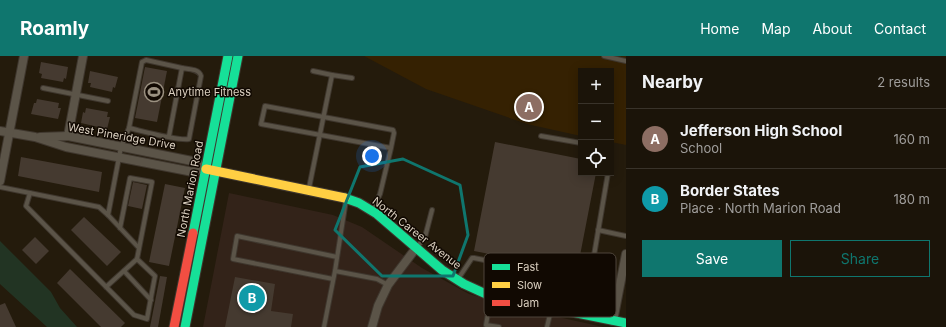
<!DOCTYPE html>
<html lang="en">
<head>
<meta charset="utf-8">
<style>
  body { margin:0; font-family:Inter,sans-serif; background:#241d12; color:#f1f3f6 }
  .controls { position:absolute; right:12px; top:12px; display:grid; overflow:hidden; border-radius:0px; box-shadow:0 2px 10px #0003 }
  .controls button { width:36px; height:36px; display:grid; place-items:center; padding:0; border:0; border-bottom:1px solid #39332a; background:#1b1409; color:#f1f3f6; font:20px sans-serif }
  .you { position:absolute; left:372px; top:100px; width:14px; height:14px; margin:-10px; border:3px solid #fff; border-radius:50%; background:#1a73e8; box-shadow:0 0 0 6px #1a73e833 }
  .badge { display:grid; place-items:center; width:26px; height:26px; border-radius:50%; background:#0f766e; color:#fff; font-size:13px; font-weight:700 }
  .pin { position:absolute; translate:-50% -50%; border:2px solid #fff; box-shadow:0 1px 4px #0006 }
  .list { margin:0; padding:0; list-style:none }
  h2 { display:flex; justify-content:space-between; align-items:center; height:52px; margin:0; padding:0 16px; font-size:17px }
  h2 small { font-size:13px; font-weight:400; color:#a09e9c }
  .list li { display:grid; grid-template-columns:26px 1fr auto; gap:12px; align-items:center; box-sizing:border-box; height:60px; padding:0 16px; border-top:1px solid #39332a }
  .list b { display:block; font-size:15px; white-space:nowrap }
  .list p { margin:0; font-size:13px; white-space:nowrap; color:#a09e9c }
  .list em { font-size:13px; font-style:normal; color:#a09e9c }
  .actions { display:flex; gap:8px; padding:12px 16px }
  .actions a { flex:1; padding:9px 0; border:1px solid #0f766e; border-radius:0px; text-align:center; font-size:14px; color:#0f766e }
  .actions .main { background:#0f766e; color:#fff }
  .icon { flex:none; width:22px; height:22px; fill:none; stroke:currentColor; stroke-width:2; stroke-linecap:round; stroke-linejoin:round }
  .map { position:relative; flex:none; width:626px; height:271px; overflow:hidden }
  header { display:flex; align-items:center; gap:24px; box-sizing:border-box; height:56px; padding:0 20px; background:#0f766e; color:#fff }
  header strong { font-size:19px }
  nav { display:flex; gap:22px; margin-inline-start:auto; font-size:14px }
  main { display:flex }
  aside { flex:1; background:#1b1409 }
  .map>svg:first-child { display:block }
  .built { fill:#352102 }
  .industrial { fill:#332319 }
  .green { fill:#223423 }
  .building { fill:#453a30 }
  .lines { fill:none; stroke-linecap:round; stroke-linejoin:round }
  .lane-casing { stroke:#3f372e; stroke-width:6 }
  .street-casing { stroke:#3f372e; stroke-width:10 }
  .fast-casing { stroke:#3f372e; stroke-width:11 }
  .slow-casing { stroke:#3f372e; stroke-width:11 }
  .jam-casing { stroke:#3f372e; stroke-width:11 }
  .lane { stroke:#5b5448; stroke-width:4 }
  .street { stroke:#5b5448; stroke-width:8 }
  .fast { stroke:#16e098; stroke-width:9 }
  .slow { stroke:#ffcf43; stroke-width:9 }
  .jam { stroke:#f24e42; stroke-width:9 }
  .marked { fill:none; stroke:#0f766e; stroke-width:3; stroke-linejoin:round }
  .labels { text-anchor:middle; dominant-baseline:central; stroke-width:3; stroke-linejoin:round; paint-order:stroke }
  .poi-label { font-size:11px; fill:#dbd0c0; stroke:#110902; text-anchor:start }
  .street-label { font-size:11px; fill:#dbd0c0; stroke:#110902 }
  .key { fill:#110902; stroke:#4e453b; stroke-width:1 }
  .key-label { font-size:11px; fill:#dbd0c0 }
</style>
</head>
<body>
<header>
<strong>Roamly</strong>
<nav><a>Home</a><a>Map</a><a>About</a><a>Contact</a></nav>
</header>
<main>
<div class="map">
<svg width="626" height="271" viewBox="0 0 626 271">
  <rect width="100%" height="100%" fill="#241b0c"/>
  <polygon class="built" points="364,0 626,0 626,89 611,86 611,15 581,15 581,80 527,68 426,33"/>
  <polygon class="industrial" points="229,137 333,159 362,171 422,212 469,238 509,250 603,271 203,271"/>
  <polygon class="green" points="0,185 51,236 60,252 77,271 47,271 0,228"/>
  <g class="building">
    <polygon points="41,6 68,11 66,23 64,22 63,26 41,22 42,18 39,17"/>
    <polygon points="145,11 167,15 157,66 135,62"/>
    <polygon points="90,15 118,21 115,32 113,31 112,36 90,31 91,27 88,27"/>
    <polygon points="37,43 59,47 58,52 61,52 58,63 31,58 34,47 36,47"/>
    <polygon points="86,52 108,56 107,61 110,61 107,73 81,67 83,56 85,57"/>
    <polygon points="495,86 581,103 581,117 596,117 577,215 474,195"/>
    <polygon points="21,101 102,116 99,136 18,120"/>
    <polygon points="133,126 147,129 142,153 128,150"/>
    <polygon points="165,128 185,132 169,210 149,206"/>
    <polygon points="84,161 121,196 107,210 71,174"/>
    <polygon points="35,181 49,195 36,208 22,194"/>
    <polygon points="70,213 125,267 121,271 101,271 57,227"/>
    <polygon points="160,220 167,221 162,249 158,271 150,271"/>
    <polygon points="235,221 275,228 271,255 293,258 291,271 225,271"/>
    <polygon points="5,247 16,271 0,271 0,249"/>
  </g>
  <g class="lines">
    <g class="lane-casing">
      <g id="lane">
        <polyline points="604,0 626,5"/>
        <polyline points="313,15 332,19"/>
        <polyline points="43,32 108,45"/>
        <polyline points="129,72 142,6 146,4 182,12"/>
        <polyline points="541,80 581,87"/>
        <path d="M0,131l99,20 9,8 13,-68 8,-19c13,3 48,13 60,11l12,-63c-2,-7 -12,-7 -19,-8l-13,68"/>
        <polyline points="309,132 332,19 352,22"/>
        <polyline points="30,137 26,150 134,259 147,263 155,220 137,203 106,231"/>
        <polyline points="346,144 335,215 377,223 388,229"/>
        <polyline points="373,153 380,138 391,92 261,68 265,50 393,74 394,77 391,92"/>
        <polyline points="108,159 139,192"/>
        <polyline points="120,172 130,122 152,126 137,203"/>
        <polyline points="598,174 626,180"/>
        <polyline points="418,190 425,181 432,154"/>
        <polyline points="124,215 151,244"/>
        <polyline points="333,223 233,203 237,180 337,201"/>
        <polyline points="458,223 472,202 474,202 588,224 590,223 608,117"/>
        <polyline points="491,240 486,269 499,271"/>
        <polyline points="324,271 335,215"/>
        <polyline points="547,271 551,254"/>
      </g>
    </g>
    <g class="street-casing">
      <g id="street">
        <polyline points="0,75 35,81 66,91 193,116 202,112 206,113"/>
        <polyline points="68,80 83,0"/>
        <polyline points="40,81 68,80 197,106 202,112"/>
        <polyline points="0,125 24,0"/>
        <polyline points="613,265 626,198"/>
        <polyline points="372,271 378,250 388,229 416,192"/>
      </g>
    </g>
    <g class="fast-casing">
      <g id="fast">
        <polyline points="345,142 359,147 377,158 442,214 464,228 488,239 626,267"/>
        <polyline points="193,177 228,0"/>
        <polyline points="185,271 238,0"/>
      </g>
    </g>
    <g class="slow-casing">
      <polyline id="slow" points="206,113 345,142"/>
    </g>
    <g class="jam-casing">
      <polyline id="jam" points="174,271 193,177"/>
    </g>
    <use href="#lane" class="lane"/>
    <use href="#street" class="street"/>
    <use href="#fast" class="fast"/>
    <use href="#slow" class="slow"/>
    <use href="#jam" class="jam"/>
  </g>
  <path class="marked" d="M403,103l57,26 8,50 -15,41h-71l-47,-46 25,-63z"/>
  <defs>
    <g id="stadium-ring" transform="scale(1)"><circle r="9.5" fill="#110902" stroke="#9b9181" stroke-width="1.5"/><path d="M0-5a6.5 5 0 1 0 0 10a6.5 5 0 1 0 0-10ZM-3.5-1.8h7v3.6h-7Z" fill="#9b9181"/></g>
  </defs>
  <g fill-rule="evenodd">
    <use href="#stadium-ring" x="154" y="36"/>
  </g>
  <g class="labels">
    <g class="poi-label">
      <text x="168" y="36">Anytime Fitness</text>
    </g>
    <g class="street-label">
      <text transform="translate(122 80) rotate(10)">West Pineridge Drive</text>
      <text transform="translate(190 133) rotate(-79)">North Marion Road</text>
      <text transform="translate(417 177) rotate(38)">North Career Avenue</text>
    </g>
  </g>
  <rect x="484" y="197" width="132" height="64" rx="6" class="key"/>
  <rect x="492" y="208" width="18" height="6" fill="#16e098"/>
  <rect x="492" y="226" width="18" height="6" fill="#ffcf43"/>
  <rect x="492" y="244" width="18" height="6" fill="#f24e42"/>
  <g class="key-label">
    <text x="517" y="215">Fast</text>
    <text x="517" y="233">Slow</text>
    <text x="517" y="251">Jam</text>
  </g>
</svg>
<div class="controls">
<button>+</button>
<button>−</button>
<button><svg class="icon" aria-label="locate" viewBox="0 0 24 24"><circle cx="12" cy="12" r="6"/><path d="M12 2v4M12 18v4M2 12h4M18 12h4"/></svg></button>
</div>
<div class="you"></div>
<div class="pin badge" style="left:529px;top:51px;background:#8d6e63">A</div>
<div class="pin badge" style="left:252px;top:242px;background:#0f9aa8">B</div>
</div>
<aside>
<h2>Nearby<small>2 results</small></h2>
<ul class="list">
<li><span class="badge" style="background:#8d6e63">A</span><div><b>Jefferson High School</b><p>School</p></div><em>160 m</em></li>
<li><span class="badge" style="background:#0f9aa8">B</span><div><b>Border States</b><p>Place · North Marion Road</p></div><em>180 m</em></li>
</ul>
<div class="actions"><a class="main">Save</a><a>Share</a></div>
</aside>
</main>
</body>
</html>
